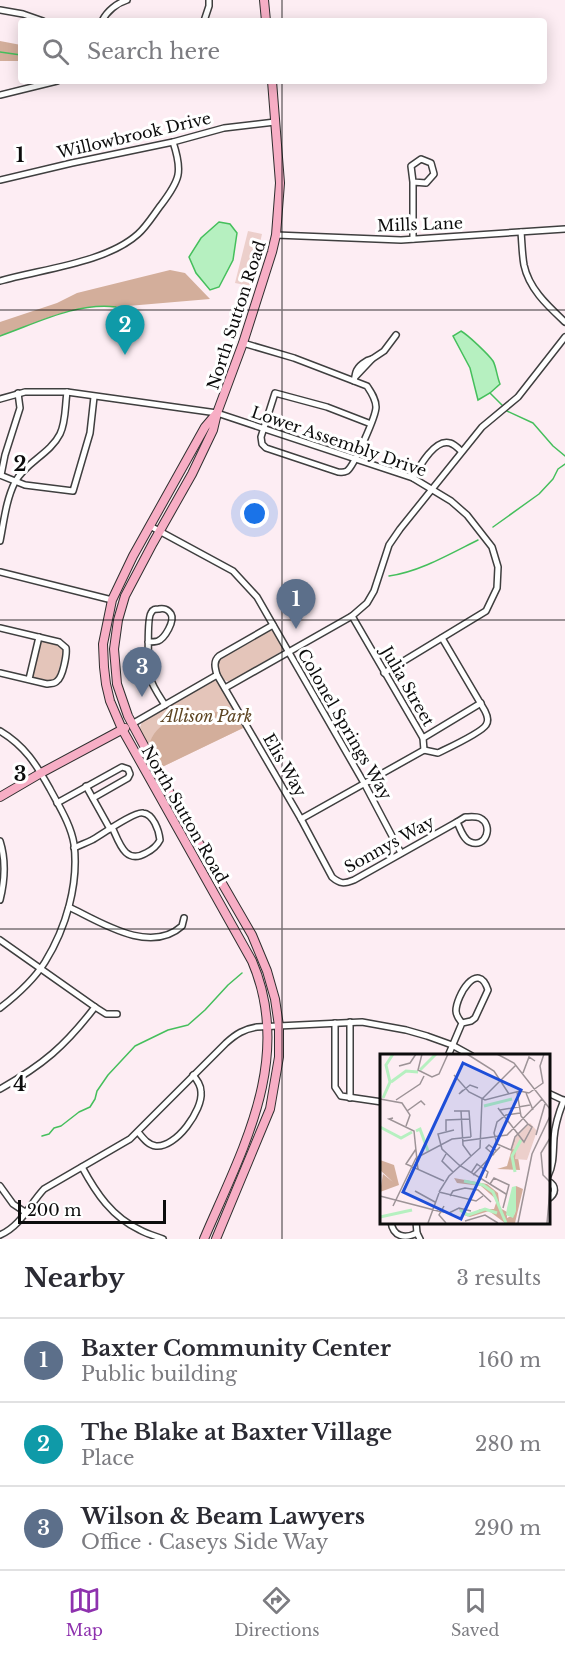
<!DOCTYPE html>
<html lang="en">
<head>
<meta charset="utf-8">
<style>
  body { margin:0; font-family:"Libre Baskerville",serif; background:#f7f7f7; color:#2b2b33 }
  .scale { position:absolute; left:18px; bottom:15px; width:148px; box-sizing:border-box; padding-left:6px; border:3px solid #0c0c0c; border-top:0; font-size:16px; line-height:21px; white-space:nowrap; color:#0c0c0c; -webkit-text-stroke:4px #fff; paint-order:stroke }
  .you { position:absolute; left:255px; top:514px; width:21px; height:21px; margin:-15px; border:4px solid #fff; border-radius:50%; background:#1a73e8; box-shadow:0 0 0 9px #1a73e833 }
  .badge { display:grid; place-items:center; width:39px; height:39px; border-radius:50%; background:#8e32ae; color:#fff; font-size:20px; font-weight:700 }
  .pin { position:absolute; translate:-50% -50px; filter:drop-shadow(0 2px 3px #0008) }
  .pin::after { content:''; position:absolute; top:32px; width:21px; height:18px; background:inherit; clip-path:polygon(0 0,100% 0,50% 100%) }
  .list { margin:0; padding:0; list-style:none }
  h2 { display:flex; justify-content:space-between; align-items:center; height:78px; margin:0; padding:0 24px; font-size:26px }
  h2 small { font-size:20px; font-weight:400; color:#7c7c81 }
  .list li { display:grid; grid-template-columns:39px 1fr auto; gap:18px; align-items:center; box-sizing:border-box; height:84px; padding:0 24px; border-top:2px solid #e1e1e2 }
  .list b { display:block; font-size:22px; white-space:nowrap }
  .list p { margin:0; font-size:20px; white-space:nowrap; color:#7c7c81 }
  .list em { font-size:20px; font-style:normal; color:#7c7c81 }
  .icon { flex:none; width:33px; height:33px; fill:none; stroke:currentColor; stroke-width:2; stroke-linecap:round; stroke-linejoin:round }
  .map { position:relative; flex:none; width:565px; height:1239px; overflow:hidden }
  .search { position:absolute; background:#fff; box-shadow:0 3px 15px #0003; left:18px; right:18px; top:18px; height:66px; display:flex; align-items:center; gap:15px; box-sizing:border-box; padding:0 21px; border-radius:6px; color:#7c7c81; font-size:22px }
  .sheet { height:330px; background:#fff }
  nav { display:flex; justify-content:space-around; align-items:center; box-sizing:border-box; height:84px; border-top:2px solid #e1e1e2; background:#fff; font-size:16px; color:#7c7c81 }
  nav a { display:grid; justify-items:center; gap:3px }
  nav .on { color:#8e32ae }
  .map>svg:first-child { display:block }
  .green { fill:#e4c5ba }
  .forest { fill:#d3ae9b }
  .pitch { fill:#eccfcb }
  .water { fill:#b6f0c0; stroke:#45bf5c; stroke-width:1.5 }
  .lines { fill:none; stroke-linecap:round; stroke-linejoin:round }
  .stream { stroke:#45bf5c; stroke-width:1.5 }
  .street-casing { stroke:#3f3f3f; stroke-width:8 }
  .secondary-casing { stroke:#2e2e2e; stroke-width:10 }
  .street { stroke:#fff; stroke-width:5 }
  .secondary { stroke:#f7aec5; stroke-width:8 }
  .grid { fill:none; stroke:#0c0c0c; stroke-width:1.5; stroke-opacity:0.55 }
  .labels { text-anchor:middle; dominant-baseline:central; stroke-width:6; stroke-linejoin:round; paint-order:stroke }
  .street-label { font-size:16px; fill:#0c0c0c; stroke:#fff }
  .park-label { font-size:16px; font-style:italic; fill:#5d4523; stroke:#fff }
  .inset-river { fill:none; stroke:#b6f0c0; stroke-width:3 }
  .inset-road { fill:none; stroke:#9d9397; stroke-width:1.5 }
  .view { fill:#1d4ed8; fill-opacity:0.15; stroke:#1d4ed8; stroke-width:3 }
  .inset-edge { fill:none; stroke:#0c0c0c; stroke-width:3 }
  .grid-label { font-size:20px; text-anchor:middle; font-weight:bold; fill:#0c0c0c; stroke:#fff; stroke-width:6; stroke-linejoin:round; paint-order:stroke }
</style>
</head>
<body>
<div class="map">
<svg width="565" height="1239" viewBox="0 0 565 1239">
  <rect width="100%" height="100%" fill="#fdedf3"/>
  <g class="green">
    <path d="M269,630l6,2 8,14 -1,5 -52,31 -6,-2c-4,-8 -10,-14 -4,-22z"/>
    <path d="M44,641l16,4 4,6 -8,28c-7,3 -18,3 -23,-3l8,-33z"/>
    <path d="M213,680l5,1 20,37 3,2 4,7 -85,41 -20,-38c0,-8 5,-14 13,-14z"/>
  </g>
  <g class="forest">
    <polygon points="0,41 21,45 21,61 0,61"/>
    <path d="M170,270l15,3 25,26 -94,8c-39,-5 -79,16 -116,29v-14l57,-19 20,-10z"/>
    <path d="M200,712h33l10,16 -81,39 -13,-22c6,-23 30,-29 51,-33z"/>
  </g>
  <polygon class="pitch" points="248,231 262,234 250,286 235,283"/>
  <g class="water">
    <polygon points="219,222 230,224 237,233 233,260 219,287 210,290 196,273 189,257 201,238"/>
    <path d="M461,331c7,4 27,23 32,30 3,5 4,16 7,23l-10,9 -12,7 -8,-32 -17,-32z"/>
  </g>
  <g class="lines">
    <g class="stream">
      <polyline points="0,52 21,55"/>
      <path d="M0,336c37,-13 77,-34 116,-29"/>
      <polyline points="490,393 502,405"/>
      <polyline points="507,411 533,423 553,446 565,456"/>
      <polyline points="493,527 539,494 553,479 558,469 565,464"/>
      <path d="M389,576c30,-4 61,-22 89,-36"/>
      <polyline points="42,1136 49,1134 54,1128 61,1126 79,1112 90,1107 95,1099 97,1091 108,1075 135,1046 168,1030 188,1025 205,1010 228,985 242,973"/>
    </g>
    <g class="street-casing">
      <g id="street">
        <polyline points="0,10 23,14 43,21"/>
        <path d="M102,21c5,-10 15,-18 25,-21"/>
        <polyline points="204,21 209,6 209,0"/>
        <polyline points="0,95 57,81"/>
        <polyline points="0,180 72,163 173,142 224,128 275,122"/>
        <polyline points="413,182 411,166 421,159 431,163 434,174 426,183 413,182 413,239"/>
        <path d="M521,232c1,11 1,22 3,33 5,24 24,41 41,57"/>
        <polyline points="276,235 401,240 565,229"/>
        <path d="M0,281c41,-12 106,-18 138,-47 9,-8 16,-20 23,-29 19,-25 22,-33 12,-63"/>
        <path d="M243,343l51,15 73,28c4,6 9,13 9,21 0,9 -22,59 -29,64 -4,2 -5,1 -9,1l-72,-24 -4,-4 -1,-7 14,-44 52,14 44,17"/>
        <polyline points="372,359 384,351 396,335"/>
        <path d="M354,381c1,-3 1,-6 2,-9 2,-6 10,-12 16,-13l-16,17"/>
        <polyline points="0,399 25,392 67,392 217,413 413,478 451,501 467,515 492,547 498,567 497,588 486,611 384,673"/>
        <polyline points="0,475 25,485 73,491 90,433 94,397"/>
        <polyline points="1,475 5,455 20,408 18,393"/>
        <path d="M413,478c6,-11 22,-40 37,-35 4,1 8,5 11,8"/>
        <polyline points="150,526 233,571 257,597 364,783 401,853"/>
        <path d="M0,541c4,-20 6,-41 15,-59 11,-20 35,-28 45,-48 6,-12 5,-28 7,-42"/>
        <polyline points="0,572 112,600"/>
        <polyline points="352,616 423,738 424,750"/>
        <path d="M273,625l-54,31c-6,5 -4,12 -2,19l84,144 31,58c8,7 12,7 22,3l103,-58"/>
        <path d="M0,628l59,14 7,6c1,6 -3,29 -9,33 -2,3 -6,2 -10,3l-47,-11"/>
        <path d="M148,642c3,0 7,0 10,-1 7,-3 17,-20 13,-27 -3,-5 -8,-6 -12,-5 -4,0 -6,0 -8,4 -4,5 -3,56 -1,64 2,9 10,20 15,28"/>
        <polyline points="29,679 39,637"/>
        <polyline points="225,688 352,616 367,603 374,591 389,545 400,529 482,427 518,397 565,337"/>
        <polyline points="132,724 217,675"/>
        <path d="M0,731c25,15 36,33 50,58 9,17 21,36 24,55 5,40 -8,84 -29,118 -12,19 -28,33 -45,46"/>
        <polyline points="423,738 481,703"/>
        <path d="M424,750l14,3c10,-5 43,-20 48,-28 3,-4 1,-10 -1,-14l-43,-73"/>
        <polyline points="86,786 110,829"/>
        <polyline points="57,803 122,767 128,769 130,774 128,778 93,798"/>
        <path d="M465,817c4,0 11,-1 15,1 14,7 6,31 -10,24 -7,-3 -10,-14 -13,-20z"/>
        <polyline points="301,819 424,750"/>
        <path d="M0,841c6,19 5,39 0,59"/>
        <path d="M74,848c6,-3 12,-5 18,-8 9,-5 43,-29 51,-27 10,1 16,17 17,27 -3,6 -8,10 -14,13 -21,12 -27,-11 -34,-26"/>
        <path d="M69,907c31,15 81,48 113,19l2,-8"/>
        <polyline points="0,940 95,1007 106,1014 117,1014"/>
        <polyline points="335,1023 335,1087 341,1096 382,1102"/>
        <path d="M448,1056l14,-33 9,-2 4,-3 13,-28c-10,-31 -32,6 -32,21 0,5 3,8 6,12"/>
        <path d="M0,1089c43,-24 65,-43 95,-82"/>
        <polyline points="548,1093 565,1101"/>
        <polyline points="350,1098 350,1022"/>
        <path d="M138,1132c5,6 10,13 18,14 20,2 47,-36 45,-54 0,-7 -4,-12 -8,-17"/>
        <path d="M82,1167c14,26 30,50 58,63 7,4 15,6 23,9"/>
        <path d="M548,1176c6,-12 5,-24 6,-38 1,-13 5,-26 10,-38"/>
        <path d="M548,1181c9,5 8,13 0,18"/>
        <polyline points="0,1186 13,1204 25,1212"/>
        <path d="M391,1222c2,15 14,17 26,11"/>
        <polyline points="416,1222 417,1233 420,1239"/>
        <path d="M0,1235c21,-9 29,-30 44,-46l86,-50 96,-96c10,-9 18,-14 31,-16l105,-5 44,8 21,6 25,9 20,11"/>
      </g>
    </g>
    <g class="secondary-casing">
      <g id="secondary">
        <polyline points="264,0 266,21"/>
        <polyline points="0,797 41,773 125,728"/>
        <path d="M204,1239c38,-89 90,-180 48,-278l-130,-232 -12,-28 -4,-17 -2,-17 -1,-23 9,-44 21,-44 72,-129 11,-13"/>
        <polyline points="216,1239 270,1109 279,1057 279,1026 275,999 267,971 252,935 163,781 128,716 117,684 114,649 118,620 125,596 153,543 192,474 213,430 217,413 243,343 272,252 276,235 280,183 272,81"/>
      </g>
    </g>
    <use href="#street" class="street"/>
    <use href="#secondary" class="secondary"/>
  </g>
  <path class="grid" d="M282,0v21M282,81v1158M0,310h565M0,620h565M0,929h565"/>
  <g class="labels">
    <g class="street-label">
      <text transform="translate(134 135) rotate(-13)">Willowbrook Drive</text>
      <text transform="translate(420 224) rotate(-2)">Mills Lane</text>
      <text transform="translate(236 315) rotate(-72)">North Sutton Road</text>
      <text transform="translate(339 441) rotate(19)">Lower Assembly Drive</text>
      <text transform="translate(408 686) rotate(60)">Julia Street</text>
      <text transform="translate(345 724) rotate(60)">Colonel Springs Way</text>
      <text transform="translate(285 765) rotate(60)">Elis Way</text>
      <text transform="translate(185 814) rotate(60)">North Sutton Road</text>
      <text transform="translate(389 844) rotate(-29)">Sonnys Way</text>
    </g>
    <g class="park-label">
      <text x="207" y="716">Allison Park</text>
    </g>
  </g>
  <g transform="translate(380 1054)">
    <rect width="170" height="170" fill="#fdedf3"/>
    <path d="M135,84l5,32 -23,-1 -9,-6 9,6 10,-3zM0,106l14,5 5,20 -19,7 3,-18 10,8 -13,-12zM74,124l33,6 11,9 2,15 7,4v6l8,-4 1,-28 7,3 -8,34h-10l-16,-12 -19,6 -6,-2 -6,-7 13,7 9,-6h14l3,-9 -16,-14 -24,-3z" fill="#d3ae9b"/>
    <path d="M150,69l7,8 -10,29 -12,-1 1,-9 -4,-1 4,-12z" fill="#eccfcb"/>
    <path d="M136,132v25l-3,7 -7,-3 1,-7 5,-21z" fill="#b6f0c0"/>
    <path class="inset-river" d="M40,16l16,-16M11,28l15,-11 12,1M3,44l7,-16 -4,-17 7,-11M104,52l28,-7M0,73l21,11 11,-6M36,77l4,-2 8,22M135,118l-3,-16 9,-16M84,127l19,4 10,7 13,31M80,156l8,5 17,-6 12,4M0,163l32,-7"/>
    <path class="inset-road" d="M42,0l-4,16 14,7 7,-3 9,-20M87,0l27,17 15,23M117,0l17,9 36,46M19,12l11,-3 6,-9M143,19l6,-16 6,4M74,21l15,17 16,8 35,-9 9,2M83,36l-4,4 11,-9 8,3M137,38l4,24 7,8M146,39l7,17M149,39l14,-10 -3,-17 4,-12M0,45l22,4 8,12 -4,11M16,46l24,-16 4,-8M118,54l26,34 8,-15 -4,-3M120,56l30,-5M27,57l14,-10 4,4M74,57h15l2,26M81,57l2,34 8,11M140,59l-14,2 -9,7 -3,11 3,11 14,6 4,-13 13,-13M13,64l-4,1 25,12 4,39M74,76l-16,4 4,15 17,16 47,29M66,77v-11l24,-1M156,81l9,-31M170,84l-9,15 2,22 7,7M83,87l44,-6 35,-36M36,95l-10,15 38,17M66,100l-4,7 11,11M114,101l-8,-7 3,-3 8,6M91,119l6,-9 11,8 -2,6M93,121l27,-28M110,130l4,-6 15,7 -6,23M35,137l20,11M59,138l37,9 7,-5M59,138l10,-16 31,-28 2,-49 34,-34M0,142l58,15 11,2 10,-5 12,3M70,142l3,-5 12,-3 13,2 13,12M13,152l23,-48 36,-19 19,-2M64,152l-5,9 7,8M85,167l20,-6 13,8M48,169l11,-30M138,169l14,-69 18,-38M167,169l3,-34"/>
    <path class="view" d="M83,9l58,27 -60,129 -58,-27z"/>
    <rect width="170" height="170" class="inset-edge"/>
  </g>
  <g class="grid-label">
    <text x="20" y="162">1</text>
    <text x="20" y="471">2</text>
    <text x="20" y="781">3</text>
    <text x="20" y="1091">4</text>
  </g>
</svg>
<div class="scale">200 m</div>
<div class="you"></div>
<div class="pin badge" style="left:296px;top:629px;background:#5c6f8a">1</div>
<div class="pin badge" style="left:125px;top:355px;background:#0f9aa8">2</div>
<div class="pin badge" style="left:142px;top:697px;background:#5c6f8a">3</div>
<div class="search"><svg class="icon" aria-label="search" viewBox="0 0 24 24"><circle cx="10" cy="10" r="6"/><path d="M15 15l6 6"/></svg>Search here</div>
</div>
<section class="sheet">
<h2>Nearby<small>3 results</small></h2>
<ul class="list">
<li><span class="badge" style="background:#5c6f8a">1</span><div><b>Baxter Community Center</b><p>Public building</p></div><em>160 m</em></li>
<li><span class="badge" style="background:#0f9aa8">2</span><div><b>The Blake at Baxter Village</b><p>Place</p></div><em>280 m</em></li>
<li><span class="badge" style="background:#5c6f8a">3</span><div><b>Wilson &amp; Beam Lawyers</b><p>Office · Caseys Side Way</p></div><em>290 m</em></li>
</ul>
</section>
<nav>
<a class="on"><svg class="icon" aria-label="map" viewBox="0 0 24 24"><path d="M3 6l6-2 6 2 6-2v14l-6 2-6-2-6 2zM9 4v14M15 6v14"/></svg>Map</a>
<a><svg class="icon" aria-label="directions" viewBox="0 0 24 24"><path d="M12 3l9 9-9 9-9-9zM9 14v-3h6M13 9l2 2-2 2"/></svg>Directions</a>
<a><svg class="icon" aria-label="saved" viewBox="0 0 24 24"><path d="M7 4h10v16l-5-4-5 4z"/></svg>Saved</a>
</nav>
</body>
</html>
